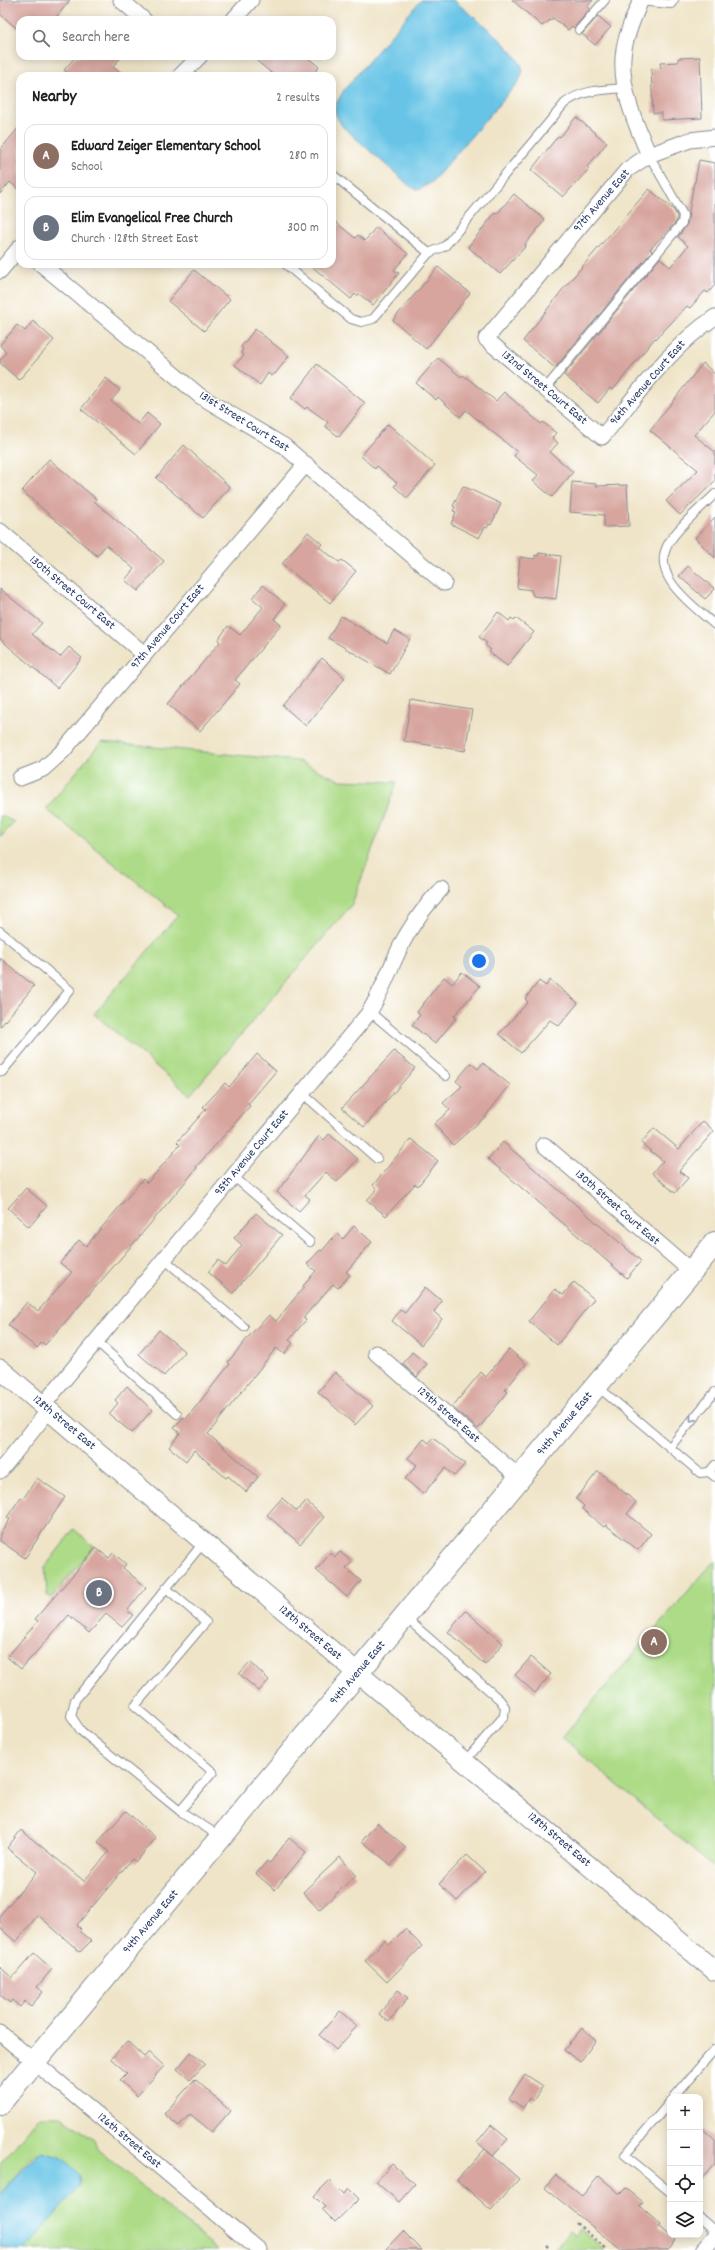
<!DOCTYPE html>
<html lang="en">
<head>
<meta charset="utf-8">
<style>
  body { margin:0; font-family:Dekko,sans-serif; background:#f2f2f2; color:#202124 }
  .controls { position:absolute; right:12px; bottom:12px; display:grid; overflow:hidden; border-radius:8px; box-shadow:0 2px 10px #0003 }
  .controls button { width:36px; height:36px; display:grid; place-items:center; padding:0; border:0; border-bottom:1px solid #e0e0e0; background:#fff; color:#202124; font:20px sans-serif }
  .you { position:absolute; left:479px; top:961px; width:14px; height:14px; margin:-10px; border:3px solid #fff; border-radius:50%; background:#1a73e8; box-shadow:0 0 0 6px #1a73e833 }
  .badge { display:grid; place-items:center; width:26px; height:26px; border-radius:50%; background:#ea580c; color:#fff; font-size:13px; font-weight:700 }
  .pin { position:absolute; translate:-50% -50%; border:2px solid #fff; box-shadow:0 1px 4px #0006 }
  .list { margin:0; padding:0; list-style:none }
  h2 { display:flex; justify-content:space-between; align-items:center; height:52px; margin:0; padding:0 16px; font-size:17px }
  h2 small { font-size:13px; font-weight:400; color:#757577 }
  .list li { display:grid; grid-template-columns:26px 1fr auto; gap:12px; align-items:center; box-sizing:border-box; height:64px; margin:0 8px 8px; padding:0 8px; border:1px solid #e0e0e0; border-radius:12px }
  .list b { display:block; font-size:15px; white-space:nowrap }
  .list p { margin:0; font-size:13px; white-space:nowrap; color:#757577 }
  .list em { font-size:13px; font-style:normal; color:#757577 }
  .icon { flex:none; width:22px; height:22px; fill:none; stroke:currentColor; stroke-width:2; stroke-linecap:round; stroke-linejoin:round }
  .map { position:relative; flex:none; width:715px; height:2250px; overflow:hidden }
  .search { position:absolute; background:#fff; box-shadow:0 2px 10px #0003; left:16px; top:16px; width:320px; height:44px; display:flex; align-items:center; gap:10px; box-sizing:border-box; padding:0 14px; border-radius:12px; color:#757577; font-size:15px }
  .panel { position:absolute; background:#fff; box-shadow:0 2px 10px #0003; left:16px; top:72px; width:320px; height:196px; border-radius:12px }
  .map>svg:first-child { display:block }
  .green { fill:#addb87; stroke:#648572 }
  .water { fill:#68c4e6; stroke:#427aa2 }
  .building { fill:#d7a59e }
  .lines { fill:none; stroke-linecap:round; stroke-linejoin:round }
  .service-casing { stroke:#858a92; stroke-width:10 }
  .minor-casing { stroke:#858a92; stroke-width:17 }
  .tertiary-casing { stroke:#858a92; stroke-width:21 }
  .secondary-casing { stroke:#858a92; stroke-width:24 }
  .path { stroke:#858a92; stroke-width:2.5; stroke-dasharray:3 3; stroke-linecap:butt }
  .service { stroke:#fff; stroke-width:8 }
  .minor { stroke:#fff; stroke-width:15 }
  .tertiary { stroke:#fff; stroke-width:19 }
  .secondary { stroke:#fff; stroke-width:22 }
  .oneway { stroke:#8d97ae }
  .labels { text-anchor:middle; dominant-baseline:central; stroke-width:3; stroke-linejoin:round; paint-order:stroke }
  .street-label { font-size:12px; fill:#1b2f5e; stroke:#fff }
</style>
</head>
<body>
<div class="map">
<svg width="715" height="2250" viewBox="0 0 715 2250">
  <rect width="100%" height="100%" fill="#fff"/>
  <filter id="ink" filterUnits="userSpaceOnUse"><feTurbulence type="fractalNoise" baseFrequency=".025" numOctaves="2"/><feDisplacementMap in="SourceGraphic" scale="8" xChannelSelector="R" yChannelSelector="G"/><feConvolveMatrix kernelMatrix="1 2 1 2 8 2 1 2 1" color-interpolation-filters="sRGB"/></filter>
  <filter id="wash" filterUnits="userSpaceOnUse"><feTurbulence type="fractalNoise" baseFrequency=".012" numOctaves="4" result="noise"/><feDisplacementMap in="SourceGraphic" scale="16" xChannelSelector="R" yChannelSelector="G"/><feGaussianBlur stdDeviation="0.9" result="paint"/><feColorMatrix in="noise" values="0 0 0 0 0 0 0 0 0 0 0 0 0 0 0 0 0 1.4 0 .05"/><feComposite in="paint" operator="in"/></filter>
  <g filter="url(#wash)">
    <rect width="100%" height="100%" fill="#efe4c7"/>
    <g class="green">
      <polygon points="101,742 298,761 339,780 397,782 352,904 190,1095 94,1014 178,915 46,809"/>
      <polygon points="0,815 14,822 0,838"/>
      <polygon points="74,1529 94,1547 51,1598 47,1595 45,1567"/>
      <polygon points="715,1560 715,1869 562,1737"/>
      <polygon points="40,2116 61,2116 94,2140 97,2149 218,2250 25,2250 80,2185 81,2179 36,2153 0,2194 0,2164"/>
      <polygon points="580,2229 605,2250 554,2250 569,2231 575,2236"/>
    </g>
    <g class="water">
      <path d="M421,0h32c18,15 60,46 69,67 2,5 -1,10 -3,14l-87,101 -14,8 -7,-3 -68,-60c-12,-17 -9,-20 1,-37z"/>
      <polygon points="40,2152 61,2157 80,2174 80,2185 26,2249 16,2250 0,2246 0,2194"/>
    </g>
    <g id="blocks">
      <g class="building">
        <polygon points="0,0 70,0 54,20 20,20 20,31 0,14"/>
        <polygon points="512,0 593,0 587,7 590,9 574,28 572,26 568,30 553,18 542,26"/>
        <polygon points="598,16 611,27 595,45 582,34"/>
        <polygon points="76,56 122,56 113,67 124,76 71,76 64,70"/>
        <polygon points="251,56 306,56 319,67 311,76 275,76"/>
        <polygon points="700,57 702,118 662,120 662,113 653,113 651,69 661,68 660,63 678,62 678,58"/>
        <polygon points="576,117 607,143 587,167 589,169 563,197 531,170 558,136 560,137"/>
        <polygon points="20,126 20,191 10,182 0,194 0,150"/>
        <polygon points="699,160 715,163 715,285 708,293 705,291 690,308 687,306 656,339 655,338 613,390 610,388 598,403 564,375 660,258 670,267 688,246 678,237 687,224 694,182 695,182"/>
        <polygon points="649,189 674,210 677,216 677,221 650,249 652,251 555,368 523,341 563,289"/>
        <polygon points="514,194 545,220 525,244 526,246 500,274 468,247 495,213 497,214"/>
        <polygon points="332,219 355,238 358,235 365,241 376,227 408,254 394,270 399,273 373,305 359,294 357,296 355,294 351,299 309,264 332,264"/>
        <polygon points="438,267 470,293 426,349 393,320"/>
        <polygon points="194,270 230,299 204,331 168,301"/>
        <polygon points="33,321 54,340 19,380 0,363 0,360 6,353 0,345 17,325 25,331"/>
        <polygon points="255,329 289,356 275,374 274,373 271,376 268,373 260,385 235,365 244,355 241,352 243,349 241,347"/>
        <polygon points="438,358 461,377 463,375 496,401 504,392 541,424 543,422 556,433 552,438 558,443 550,452 573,472 552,497 533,481 538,475 514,456 517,452 466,410 460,417 438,397 436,400 416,383"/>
        <polygon points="703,363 715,374 715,411 694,435 715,452 715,481 680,515 666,501 698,470 650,430"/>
        <polygon points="317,364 365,403 339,437 325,426 328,422 307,407 305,409 291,398"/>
        <polygon points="106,378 120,390 111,401 138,424 147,413 160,424 136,454 81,409"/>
        <polygon points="388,424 435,465 407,498 394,486 397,483 377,466 375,469 361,456"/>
        <polygon points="184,445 230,487 203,518 156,478"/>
        <polygon points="49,459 96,499 94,501 164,561 138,591 125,580 134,569 106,545 97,556 22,491"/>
        <polygon points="572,482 596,484 596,486 627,485 629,526 604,527 604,515 570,512"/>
        <polygon points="463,486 501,504 491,525 489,524 487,528 485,527 479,538 451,524 456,512 453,511 455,507 453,506"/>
        <polygon points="715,517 715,558 695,538"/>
        <polygon points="308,532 322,544 319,547 339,562 342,560 356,571 330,603 282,564"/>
        <polygon points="539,553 561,556 556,599 533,596 531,590 517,588 520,557 535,559 535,555 538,556"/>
        <polygon points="688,566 715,589 705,599 679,576"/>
        <polygon points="263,585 285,604 274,619 281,625 235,680 240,684 200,731 168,704 220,642 218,640 228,626 240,635 263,607 252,598"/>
        <polygon points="0,589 42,623 32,634 60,657 69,647 82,658 57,688 0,639"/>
        <polygon points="498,612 509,621 511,618 514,620 516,618 534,632 507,666 489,652 491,650 485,645 487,643 479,637"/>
        <polygon points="341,616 387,643 394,630 410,639 390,674 328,638"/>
        <polygon points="322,658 345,678 306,726 283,706"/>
        <polygon points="411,700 472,710 465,751 404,741"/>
        <polygon points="0,958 34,986 0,1027"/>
        <polygon points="462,972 480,986 454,1016 456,1018 435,1044 412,1025 420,1015 417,1012 444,977 452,984"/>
        <polygon points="550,980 578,1003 559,1026 550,1020 521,1053 499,1034 528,1002 525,999 539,981 546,986"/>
        <polygon points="394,1051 415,1068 364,1127 342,1108"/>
        <polygon points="257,1054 276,1071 248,1104 250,1106 196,1167 197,1168 134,1243 45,1345 42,1342 37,1348 8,1325 27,1302 38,1311 72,1272 60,1263 79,1240 86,1246 143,1179 147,1183 180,1145 177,1142 206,1109 203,1107 225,1083 229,1087"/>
        <polygon points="471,1063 478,1069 483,1063 510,1085 484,1118 453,1145 434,1124 450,1110 443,1103 462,1086 456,1081"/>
        <polygon points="703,1121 714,1131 679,1171 688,1178 675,1193 652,1173 663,1161 641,1143 654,1128 679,1149"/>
        <polygon points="329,1134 358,1159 337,1182 326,1172 305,1195 310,1199 299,1211 277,1192 319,1136 324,1140"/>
        <polygon points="411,1139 438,1161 418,1186 415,1184 386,1216 367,1200 377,1189 373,1185"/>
        <polygon points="503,1142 641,1261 627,1278 488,1159"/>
        <polygon points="26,1188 47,1206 29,1227 8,1208"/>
        <polygon points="256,1213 282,1235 233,1293 208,1272 218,1260 226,1266 242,1245 234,1238"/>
        <polygon points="354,1226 372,1242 346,1272 350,1275 338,1288 333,1284 303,1318 306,1320 289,1340 293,1343 284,1354 276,1348 208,1434 258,1477 246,1492 228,1476 226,1478 194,1450 186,1461 169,1447 180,1433 174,1428 183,1417 186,1419 230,1364 228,1362 250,1335 269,1315 276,1321 304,1287 303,1286 316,1271 307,1264 320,1250 322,1251 337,1233 343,1239"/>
        <polygon points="574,1282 594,1299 557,1345 529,1321 555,1289 563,1295"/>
        <polygon points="425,1287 442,1301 434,1312 442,1319 421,1345 392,1321 400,1310 405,1313"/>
        <polygon points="159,1330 185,1352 164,1376 139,1354"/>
        <polygon points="509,1349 526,1364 505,1390 508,1392 478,1429 452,1407 481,1372 486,1377"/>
        <polygon points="412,1352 427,1364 417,1377 403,1364"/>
        <polygon points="335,1372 373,1406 355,1425 318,1392"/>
        <polygon points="127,1386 152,1410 132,1433 109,1414 118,1403 115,1400"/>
        <polygon points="433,1438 465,1464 454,1476 445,1468 423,1494 405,1479 417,1465 408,1458 424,1439 429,1443"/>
        <polygon points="598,1471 636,1502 627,1514 651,1534 638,1550 606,1525 604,1527 582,1509 584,1506 576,1499"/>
        <polygon points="37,1478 65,1497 25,1558 0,1541 0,1534 10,1519 7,1517 21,1497 23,1499"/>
        <polygon points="282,1498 297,1511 306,1501 324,1517 300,1544 267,1515"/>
        <polygon points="96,1548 109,1558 113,1553 126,1564 123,1568 146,1587 127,1611 133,1615 122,1627 106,1614 89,1633 69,1615 21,1669 7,1657 38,1621 35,1619"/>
        <polygon points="340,1552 352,1562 346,1568 361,1581 347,1597 316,1570 331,1553 335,1557"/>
        <polygon points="466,1611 503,1643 485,1665 448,1632"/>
        <polygon points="531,1657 551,1674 535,1693 515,1675"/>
        <polygon points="250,1662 269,1680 259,1691 239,1674"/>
        <polygon points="126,1811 156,1838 136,1862 132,1859 77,1925 81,1929 79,1931 91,1941 80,1952 38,1915 16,1942 0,1928 0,1915 37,1872 7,1848 21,1830 84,1881 109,1852 98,1842"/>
        <polygon points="377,1823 406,1847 391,1865 362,1841"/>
        <polygon points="289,1838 306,1852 275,1890 256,1874 267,1861 270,1863"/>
        <polygon points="467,1855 485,1872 457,1901 439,1884"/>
        <polygon points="340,1857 356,1875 319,1910 303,1892"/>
        <polygon points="405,1929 422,1946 387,1982 365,1961 385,1940 389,1945"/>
        <polygon points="34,1953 52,1969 37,1987 43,1992 31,2006 25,2001 20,2007 12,2000 10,2003 0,1995 0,1967 12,1978"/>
        <polygon points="398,1990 408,1998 389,2022 379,2014"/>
        <polygon points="340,2011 357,2026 336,2050 319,2035"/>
        <polygon points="582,2028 596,2040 580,2062 564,2050"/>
        <polygon points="127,2041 144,2057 149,2052 164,2066 137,2096 120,2080 127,2073 111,2059"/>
        <polygon points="191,2052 205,2064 190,2080 177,2069"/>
        <polygon points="525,2074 543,2086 533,2101 529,2098 523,2108 509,2098"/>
        <polygon points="195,2079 230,2111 212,2132 190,2114 179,2126 164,2114"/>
        <polygon points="491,2125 508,2139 493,2156 477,2142"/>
        <polygon points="700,2126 715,2140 715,2163 700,2181"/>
        <polygon points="485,2149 519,2179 491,2210 457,2180"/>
        <polygon points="392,2164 415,2184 399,2202 376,2182"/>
        <polygon points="556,2175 582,2196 599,2176 620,2194 626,2188 643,2202 640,2206 661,2224 659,2226 675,2240 668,2250 621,2250 545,2188"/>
        <polygon points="330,2180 344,2194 349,2189 359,2199 335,2222 322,2209 325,2207 314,2196"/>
        <polygon points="403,2231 422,2250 385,2250"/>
      </g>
    </g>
  </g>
  <g filter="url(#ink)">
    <use href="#blocks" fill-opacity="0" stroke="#858a92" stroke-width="1"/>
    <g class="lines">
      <g class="service-casing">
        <g id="service">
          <polyline points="638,1 671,4 674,0"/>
          <polyline points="579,30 605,0"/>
          <polyline points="332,174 429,253"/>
          <path d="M285,264l66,55 10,3 12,-3 56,-66 16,-7 120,-143c18,-14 40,-13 61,-15"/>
          <polyline points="545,389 682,223 683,215 649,155"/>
          <path d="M715,494c-15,15 -34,30 -45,47 -23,34 23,64 45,84"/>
          <polyline points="0,931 70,990 2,1072 0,1070"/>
          <polyline points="369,1011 446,1076"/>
          <polyline points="302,1093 377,1159"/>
          <polyline points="233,1176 310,1242"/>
          <polyline points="164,1259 244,1327"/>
          <polyline points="96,1341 177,1414"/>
          <polyline points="597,1386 700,1473 709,1472 715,1477"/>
          <polyline points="670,1447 715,1392"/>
          <polyline points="709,1472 715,1465"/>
          <polyline points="204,1542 75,1700 71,1716 81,1731 180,1811 221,1837"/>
          <polyline points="166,1588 206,1622 135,1706 213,1772 180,1811"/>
          <polyline points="405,1617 500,1700 505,1707 504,1716 465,1761"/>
          <polyline points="674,2097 715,2049"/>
          <polyline points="670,2102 625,2155 670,2192"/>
          <polyline points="700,2218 715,2231"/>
        </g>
      </g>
      <g class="minor-casing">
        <g id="minor">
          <polyline points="121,0 144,20"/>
          <path d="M641,0c-7,16 -14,32 -17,49 -6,35 11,74 25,106l-22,15 -141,169 116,98c35,-42 67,-89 113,-120"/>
          <polyline points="233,20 251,0"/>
          <polyline points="180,76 200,56"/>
          <polyline points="649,155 690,140 715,137"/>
          <polyline points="41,264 200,396 284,446 444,583"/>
          <polyline points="0,271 20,247"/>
          <polyline points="0,531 144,654"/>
          <polyline points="20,778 43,769 63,751 306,464"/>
          <polyline points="544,1145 691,1271"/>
          <polyline points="376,1353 520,1478"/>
          <path d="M43,1405l325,-391c16,-25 24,-53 38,-78 10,-17 22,-33 35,-47"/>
          <polyline points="0,1471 49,1410"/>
          <polyline points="0,2033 259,2250"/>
          <polyline points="703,2250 715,2236"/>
        </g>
      </g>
      <g class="tertiary-casing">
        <polyline id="tertiary" points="0,1369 358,1673 715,1971"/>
      </g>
      <g class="secondary-casing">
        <polyline id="secondary" points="0,2103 715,1243"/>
      </g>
      <g class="path">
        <polyline points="576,2223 608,2250"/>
        <polyline points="547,2246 551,2250"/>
      </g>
      <use href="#service" class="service"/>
      <use href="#minor" class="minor"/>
      <use href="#tertiary" class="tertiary"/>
      <use href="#secondary" class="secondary"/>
    </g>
    <defs><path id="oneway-chevron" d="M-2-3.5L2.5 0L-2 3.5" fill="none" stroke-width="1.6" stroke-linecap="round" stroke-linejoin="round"/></defs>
    <use class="oneway" href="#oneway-chevron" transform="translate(692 1419) rotate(129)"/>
  </g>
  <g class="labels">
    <g class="street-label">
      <text transform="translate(602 201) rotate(-49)">97th Avenue East</text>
      <text transform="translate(648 383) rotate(-49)">96th Avenue Court East</text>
      <text transform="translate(544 388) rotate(40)">132nd Street Court East</text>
      <text transform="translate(244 422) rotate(32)">131st Street Court East</text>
      <text transform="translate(72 593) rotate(40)">130th Street Court East</text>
      <text transform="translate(168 627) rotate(-50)">97th Avenue Court East</text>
      <text transform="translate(252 1153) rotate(-50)">95th Avenue Court East</text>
      <text transform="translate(617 1208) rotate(41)">130th Street Court East</text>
      <text transform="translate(448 1415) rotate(41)">129th Street East</text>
      <text transform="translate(64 1423) rotate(40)">128th Street East</text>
      <text transform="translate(565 1424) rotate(-50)">94th Avenue East</text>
      <text transform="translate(310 1633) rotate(40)">128th Street East</text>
      <text transform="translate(358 1673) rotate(-50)">94th Avenue East</text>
      <text transform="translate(559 1840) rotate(40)">128th Street East</text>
      <text transform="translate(151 1922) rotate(-50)">94th Avenue East</text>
      <text transform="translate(129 2141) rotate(40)">126th Street East</text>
    </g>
  </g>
</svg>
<div class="controls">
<button>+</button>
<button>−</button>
<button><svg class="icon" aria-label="locate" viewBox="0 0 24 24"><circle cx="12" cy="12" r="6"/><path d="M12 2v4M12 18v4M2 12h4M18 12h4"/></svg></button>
<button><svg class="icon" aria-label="layers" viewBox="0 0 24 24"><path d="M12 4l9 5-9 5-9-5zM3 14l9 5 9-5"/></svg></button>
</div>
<div class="you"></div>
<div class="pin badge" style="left:654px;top:1642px;background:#8d6e63">A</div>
<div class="pin badge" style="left:99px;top:1593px;background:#6b7280">B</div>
<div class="search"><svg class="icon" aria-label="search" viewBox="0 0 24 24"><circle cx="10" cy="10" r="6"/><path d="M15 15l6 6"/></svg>Search here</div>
<section class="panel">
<h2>Nearby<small>2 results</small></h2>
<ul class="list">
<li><span class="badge" style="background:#8d6e63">A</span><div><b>Edward Zeiger Elementary School</b><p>School</p></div><em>280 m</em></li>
<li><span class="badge" style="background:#6b7280">B</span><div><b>Elim Evangelical Free Church</b><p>Church · 128th Street East</p></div><em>300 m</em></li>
</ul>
</section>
</div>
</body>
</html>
